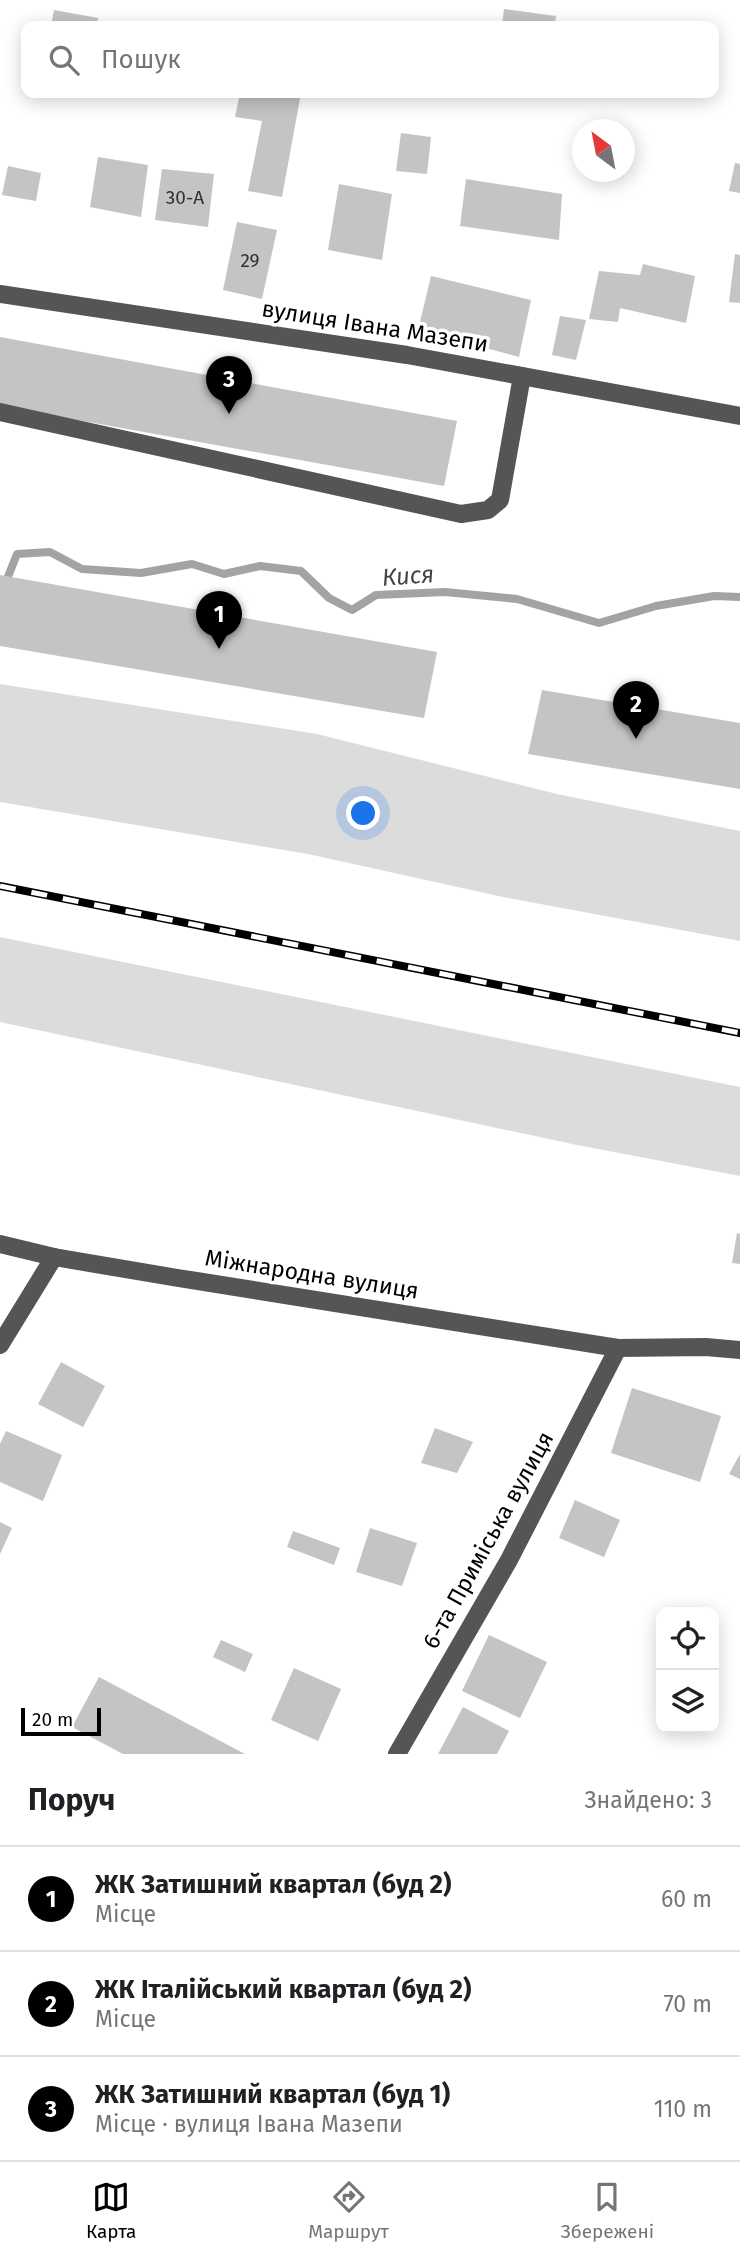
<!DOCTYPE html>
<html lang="uk">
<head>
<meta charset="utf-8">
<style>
  body { margin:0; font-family:"Fira Sans",sans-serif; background:#f2f2f2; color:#202124 }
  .controls { position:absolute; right:21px; bottom:21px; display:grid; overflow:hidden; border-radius:14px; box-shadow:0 4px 18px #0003 }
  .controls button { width:63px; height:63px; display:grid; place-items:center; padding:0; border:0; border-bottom:2px solid #e0e0e0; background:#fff; color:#202124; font:35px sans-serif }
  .compass { position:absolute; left:572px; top:119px; width:63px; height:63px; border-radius:50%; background:#fff; box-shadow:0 4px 18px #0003; rotate:328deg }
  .scale { position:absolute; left:21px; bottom:18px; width:80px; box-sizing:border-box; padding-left:7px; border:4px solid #000; border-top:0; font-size:19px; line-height:24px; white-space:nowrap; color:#000; -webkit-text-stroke:5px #fff; paint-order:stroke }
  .you { position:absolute; left:364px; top:814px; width:24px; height:24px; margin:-18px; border:5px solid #fff; border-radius:50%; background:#1a73e8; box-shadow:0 0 0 10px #1a73e833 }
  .badge { display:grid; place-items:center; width:46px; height:46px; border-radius:50%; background:#000; color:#fff; font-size:23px; font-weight:700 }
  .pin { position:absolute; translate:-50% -58px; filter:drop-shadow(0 2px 4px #0008) }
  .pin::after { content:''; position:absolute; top:37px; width:24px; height:21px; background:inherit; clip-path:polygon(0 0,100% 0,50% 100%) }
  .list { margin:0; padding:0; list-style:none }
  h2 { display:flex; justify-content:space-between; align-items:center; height:91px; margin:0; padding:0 28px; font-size:30px }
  h2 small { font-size:23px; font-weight:400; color:#757577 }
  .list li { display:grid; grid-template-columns:46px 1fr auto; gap:21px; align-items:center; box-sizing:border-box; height:105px; padding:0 28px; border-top:2px solid #e0e0e0 }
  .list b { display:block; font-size:26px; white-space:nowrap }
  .list p { margin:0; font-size:23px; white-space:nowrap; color:#757577 }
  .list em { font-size:23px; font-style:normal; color:#757577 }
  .icon { flex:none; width:38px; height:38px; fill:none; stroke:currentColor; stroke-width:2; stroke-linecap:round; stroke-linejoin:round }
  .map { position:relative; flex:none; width:740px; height:1754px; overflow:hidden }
  .search { position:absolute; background:#fff; box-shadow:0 4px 18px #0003; left:21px; right:21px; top:21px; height:77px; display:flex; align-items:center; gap:18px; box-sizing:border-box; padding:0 24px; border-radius:14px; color:#757577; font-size:26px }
  .sheet { height:406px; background:#fff }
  nav { display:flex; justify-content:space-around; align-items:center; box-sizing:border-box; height:98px; border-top:2px solid #e0e0e0; background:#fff; font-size:19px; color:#757577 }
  nav a { display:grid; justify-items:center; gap:4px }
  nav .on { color:#000 }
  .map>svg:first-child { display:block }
  .green { fill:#dcdcdc }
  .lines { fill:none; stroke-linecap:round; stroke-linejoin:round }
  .stream { stroke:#a3a3a3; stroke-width:8 }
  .building { fill:#c4c4c4 }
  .minor { stroke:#555; stroke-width:18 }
  .rail-casing { stroke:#000; stroke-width:8 }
  .rail { stroke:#fff; stroke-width:5; stroke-dasharray:16; stroke-linecap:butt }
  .labels { text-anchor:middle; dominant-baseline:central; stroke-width:7; stroke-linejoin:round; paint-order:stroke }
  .number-label { font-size:19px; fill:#313131 }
  .street-label { font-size:23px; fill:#000; stroke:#fff }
  .water-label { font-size:24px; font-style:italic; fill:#444; stroke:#fff }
</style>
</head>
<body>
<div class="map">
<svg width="740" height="1754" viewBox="0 0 740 1754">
  <rect width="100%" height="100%" fill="#fff"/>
  <g class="green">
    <polygon points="0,684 317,734 557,794 740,831 740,941 503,897 308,854 0,802"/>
    <polygon points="0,937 740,1087 740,1176 577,1145 0,1022"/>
  </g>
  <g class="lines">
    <polyline class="stream" points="0,597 17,554 50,552 82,569 141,573 192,564 224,574 260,566 301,571 329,598 352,610 376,595 445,592 517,599 599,623 656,606 714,596 740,597"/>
  </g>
  <g class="building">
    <polygon points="504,9 556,16 555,26 502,26"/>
    <polygon points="54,10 98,18 97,26 51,26"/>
    <polygon points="240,93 301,93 282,197 248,191 262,121 235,117"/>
    <polygon points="401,133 431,137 427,174 396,171"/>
    <polygon points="98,157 148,165 141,217 90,207"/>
    <polygon points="735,163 740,164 740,193 729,191"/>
    <polygon points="8,166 41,173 36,201 2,195"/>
    <polygon points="162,169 214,174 208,227 155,220"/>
    <polygon points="466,179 562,194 559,240 460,226"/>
    <polygon points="339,184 392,194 382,260 328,250"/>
    <polygon points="237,222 277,230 262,299 223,290"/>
    <polygon points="735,254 740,255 740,303 729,302"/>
    <polygon points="643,264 695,276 686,323 620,308 618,322 589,319 599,271 640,275"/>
    <polygon points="431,276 531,300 519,357 418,330"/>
    <polygon points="560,316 586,320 576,360 552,355"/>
    <polygon points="0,337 457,421 444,486 0,406"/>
    <polygon points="0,575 437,652 424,718 0,646"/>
    <polygon points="542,690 740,723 740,789 528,754"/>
    <polygon points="737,1233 740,1234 740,1264 732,1263"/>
    <polygon points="61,1362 105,1386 83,1427 38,1404"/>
    <polygon points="632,1388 721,1416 700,1482 611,1453"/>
    <polygon points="435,1428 473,1442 457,1473 421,1463"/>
    <polygon points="6,1431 62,1455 43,1501 0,1482 0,1444"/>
    <polygon points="740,1454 740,1479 729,1474"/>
    <polygon points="575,1500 620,1520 604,1557 559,1538"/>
    <polygon points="0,1522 12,1528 0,1554"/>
    <polygon points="370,1528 417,1543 402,1586 356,1572"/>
    <polygon points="293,1531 340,1548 334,1565 287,1547"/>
    <polygon points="489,1635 547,1662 520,1718 462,1691"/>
    <polygon points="221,1640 253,1654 245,1672 213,1657"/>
    <polygon points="294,1668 341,1689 318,1741 271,1720"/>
    <polygon points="99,1677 245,1754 123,1754 72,1727"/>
    <polygon points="463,1707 509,1731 497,1754 438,1754"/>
  </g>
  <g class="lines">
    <g class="minor">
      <polyline points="0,294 407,355 740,416"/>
      <polyline points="0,412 461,514 488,510 500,500 522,376"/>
      <polyline points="0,1244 54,1257 178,1278 618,1348 706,1347 740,1350"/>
      <polyline points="0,1345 54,1257"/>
      <polyline points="397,1754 509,1560 618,1348"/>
    </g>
    <g class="rail-casing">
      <polyline id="rail" points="0,886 740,1033"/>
    </g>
    <use href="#rail" class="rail"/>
  </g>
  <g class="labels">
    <g class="number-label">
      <text x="185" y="197">30-А</text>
      <text x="250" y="260">29</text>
    </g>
    <g class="street-label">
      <text transform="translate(375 326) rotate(9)">вулиця Івана Мазепи</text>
      <text transform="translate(312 1274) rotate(9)">Міжнародна вулиця</text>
      <text transform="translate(488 1540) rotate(-61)">6-та Приміська вулиця</text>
    </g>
    <g class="water-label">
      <text transform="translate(408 576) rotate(-4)">Кися</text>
    </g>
  </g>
</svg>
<div class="controls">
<button><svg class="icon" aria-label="locate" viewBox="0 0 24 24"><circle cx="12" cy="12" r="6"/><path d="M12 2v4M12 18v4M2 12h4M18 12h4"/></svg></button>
<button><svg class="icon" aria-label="layers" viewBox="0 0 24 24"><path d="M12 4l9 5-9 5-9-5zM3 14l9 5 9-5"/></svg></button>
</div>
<svg class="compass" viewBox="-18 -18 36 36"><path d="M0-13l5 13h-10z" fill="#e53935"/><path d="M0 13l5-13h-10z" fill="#757577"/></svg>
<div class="scale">20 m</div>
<div class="you"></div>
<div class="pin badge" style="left:219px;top:649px">1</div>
<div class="pin badge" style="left:636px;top:739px">2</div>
<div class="pin badge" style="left:229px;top:414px">3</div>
<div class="search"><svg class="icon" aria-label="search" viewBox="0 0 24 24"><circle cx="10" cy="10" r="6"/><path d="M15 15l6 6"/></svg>Пошук</div>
</div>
<section class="sheet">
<h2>Поруч<small>Знайдено: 3</small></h2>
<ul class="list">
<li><span class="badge">1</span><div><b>ЖК Затишний квартал (буд 2)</b><p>Місце</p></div><em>60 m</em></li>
<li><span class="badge">2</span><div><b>ЖК Італійський квартал (буд 2)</b><p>Місце</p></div><em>70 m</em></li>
<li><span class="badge">3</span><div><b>ЖК Затишний квартал (буд 1)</b><p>Місце · вулиця Івана Мазепи</p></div><em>110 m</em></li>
</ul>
</section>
<nav>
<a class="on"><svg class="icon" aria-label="map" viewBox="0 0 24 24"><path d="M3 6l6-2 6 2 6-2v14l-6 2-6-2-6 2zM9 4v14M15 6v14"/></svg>Карта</a>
<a><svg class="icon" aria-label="directions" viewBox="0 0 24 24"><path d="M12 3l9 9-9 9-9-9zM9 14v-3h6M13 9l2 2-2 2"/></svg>Маршрут</a>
<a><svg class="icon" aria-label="saved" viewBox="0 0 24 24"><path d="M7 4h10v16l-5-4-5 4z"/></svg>Збережені</a>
</nav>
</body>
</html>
